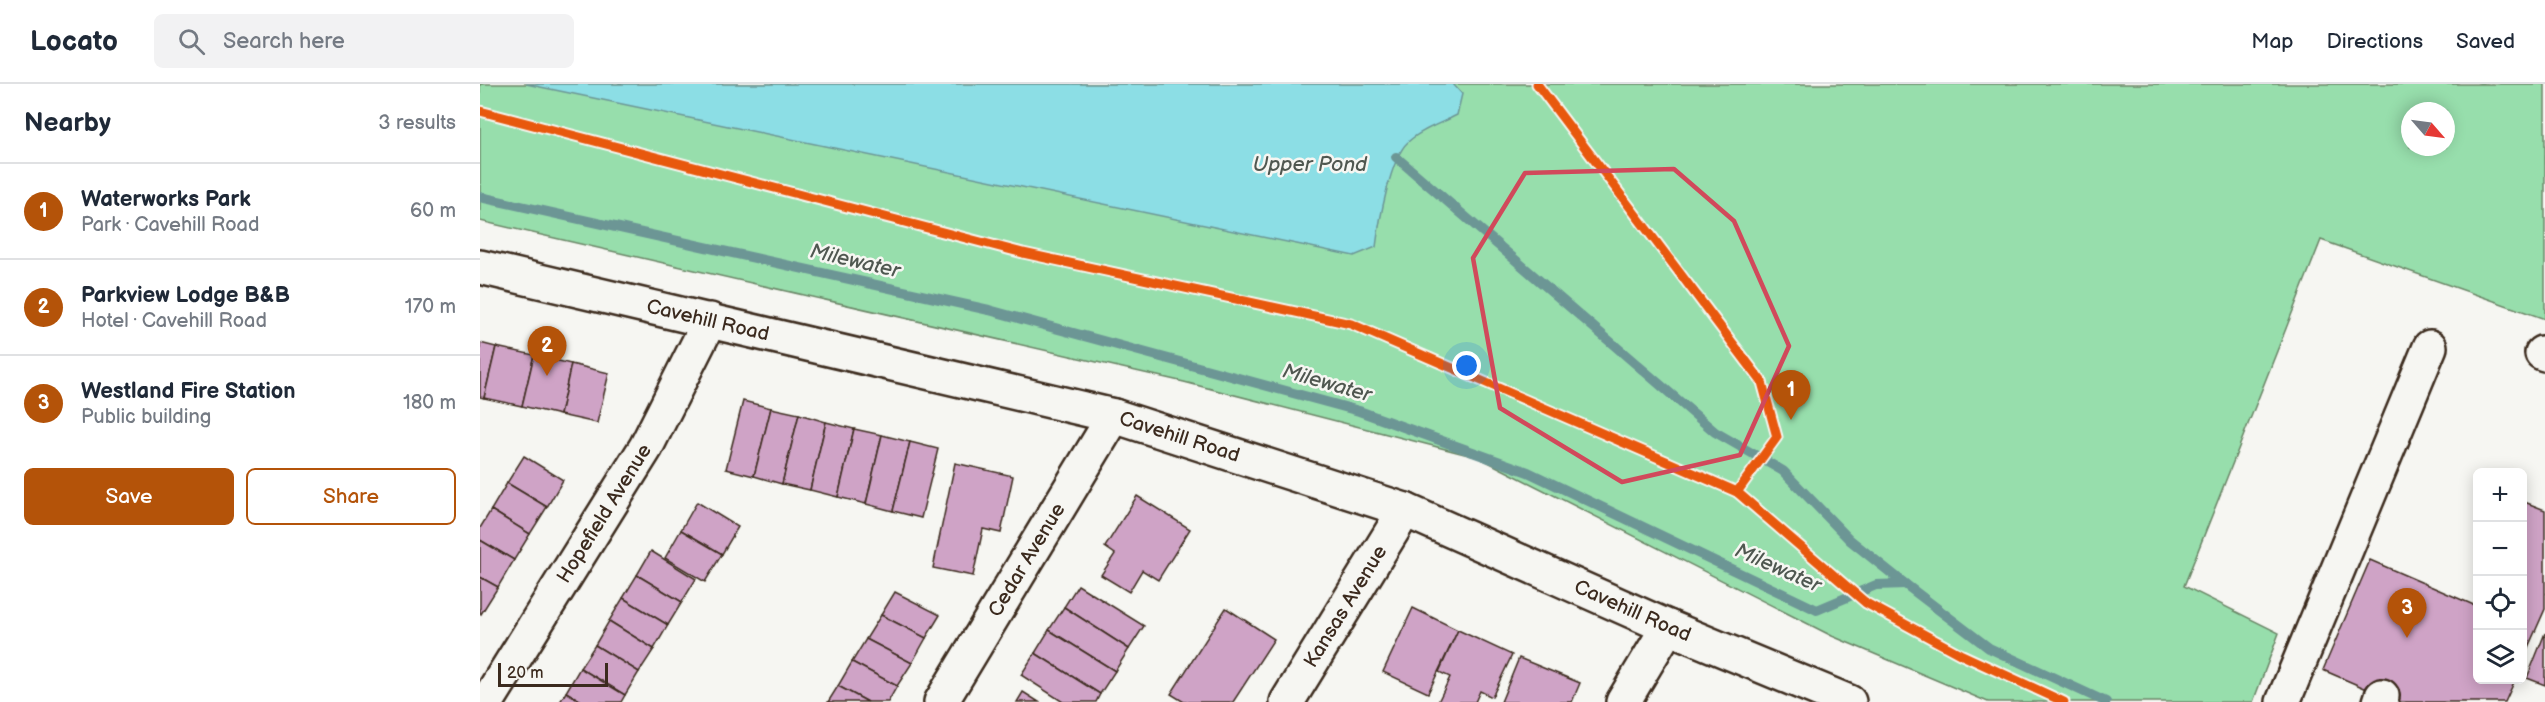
<!DOCTYPE html>
<html lang="en">
<head>
<meta charset="utf-8">
<style>
  body { margin:0; font-family:"Balsamiq Sans",sans-serif; background:#f2f2f3; color:#1f2937 }
  .controls { position:absolute; right:18px; bottom:18px; display:grid; overflow:hidden; border-radius:9px; box-shadow:0 3px 15px #0003 }
  .controls button { width:54px; height:54px; display:grid; place-items:center; padding:0; border:0; border-bottom:2px solid #e0e1e3; background:#fff; color:#1f2937; font:30px sans-serif }
  .compass { position:absolute; left:1921px; top:18px; width:54px; height:54px; border-radius:50%; background:#fff; box-shadow:0 3px 15px #0003; rotate:118deg }
  .scale { position:absolute; left:18px; bottom:15px; width:110px; box-sizing:border-box; padding-left:6px; border:3px solid #3b2a1e; border-top:0; font-size:16px; line-height:21px; white-space:nowrap; color:#3b2a1e; -webkit-text-stroke:4px #f6f6f2; paint-order:stroke }
  .you { position:absolute; left:987px; top:282px; width:21px; height:21px; margin:-15px; border:4px solid #fff; border-radius:50%; background:#1a73e8; box-shadow:0 0 0 9px #1a73e833 }
  .badge { display:grid; place-items:center; width:39px; height:39px; border-radius:50%; background:#b45309; color:#fff; font-size:20px; font-weight:700 }
  .pin { position:absolute; translate:-50% -50px; filter:drop-shadow(0 2px 3px #0008) }
  .pin::after { content:''; position:absolute; top:32px; width:21px; height:18px; background:inherit; clip-path:polygon(0 0,100% 0,50% 100%) }
  .list { margin:0; padding:0; list-style:none }
  h2 { display:flex; justify-content:space-between; align-items:center; height:78px; margin:0; padding:0 24px; font-size:26px }
  h2 small { font-size:20px; font-weight:400; color:#747a83 }
  .list li { display:grid; grid-template-columns:39px 1fr auto; gap:18px; align-items:center; box-sizing:border-box; height:96px; padding:0 24px; border-top:2px solid #e0e1e3 }
  .list b { display:block; font-size:22px; white-space:nowrap }
  .list p { margin:0; font-size:20px; white-space:nowrap; color:#747a83 }
  .list em { font-size:20px; font-style:normal; color:#747a83 }
  .actions { display:flex; gap:12px; padding:18px 24px }
  .actions a { flex:1; padding:14px 0; border:2px solid #b45309; border-radius:9px; text-align:center; font-size:21px; color:#b45309 }
  .actions .main { background:#b45309; color:#fff }
  .icon { flex:none; width:33px; height:33px; fill:none; stroke:currentColor; stroke-width:2; stroke-linecap:round; stroke-linejoin:round }
  .map { position:relative; flex:none; width:2065px; height:618px; overflow:hidden }
  header { display:flex; align-items:center; gap:36px; box-sizing:border-box; height:84px; padding:0 30px; background:#fff; border-bottom:2px solid #e0e1e3 }
  header strong { font-size:28px }
  nav { display:flex; gap:33px; margin-inline-start:auto; font-size:21px }
  .search { width:420px; height:54px; background:#f2f2f3; display:flex; align-items:center; gap:15px; box-sizing:border-box; padding:0 21px; border-radius:9px; color:#747a83; font-size:22px }
  main { display:flex }
  aside { flex:1; background:#fff }
  .map>svg:first-child { display:block }
  .green { fill:#97deac; stroke:#698465; stroke-width:1.5; fill-rule:evenodd }
  .water { fill:#8cdee5; stroke:#6c9695; stroke-width:1.5 }
  .lines { fill:none; stroke-linecap:round; stroke-linejoin:round }
  .stream { stroke:#6c9695; stroke-width:10 }
  .building { fill:#cfa3c6; stroke:#3b2a1e; stroke-width:1.5 }
  .minor-casing { stroke:#3b2a1e; stroke-width:38 }
  .major-casing { stroke:#3b2a1e; stroke-width:38 }
  .minor { stroke:#f6f6f2; stroke-width:33 }
  .major { stroke:#f6f6f2; stroke-width:33 }
  .cycleway-casing { stroke:#f6f6f2; stroke-width:13 }
  .cycleway { stroke:#e8590c; stroke-width:9 }
  .marked { fill:none; stroke:#d1495b; stroke-width:4.5; stroke-linejoin:round }
  .labels { text-anchor:middle; dominant-baseline:central; stroke-width:5; stroke-linejoin:round; paint-order:stroke }
  .street-label { font-size:20px; fill:#3b2a1e; stroke:#f6f6f2 }
  .water-label { font-size:21px; font-style:italic; fill:#4f5750; stroke:#f6f6f2 }
</style>
</head>
<body>
<header>
<strong>Locato</strong>
<div class="search"><svg class="icon" aria-label="search" viewBox="0 0 24 24"><circle cx="10" cy="10" r="6"/><path d="M15 15l6 6"/></svg>Search here</div>
<nav><a>Map</a><a>Directions</a><a>Saved</a></nav>
</header>
<main>
<aside>
<h2>Nearby<small>3 results</small></h2>
<ul class="list">
<li><span class="badge">1</span><div><b>Waterworks Park</b><p>Park · Cavehill Road</p></div><em>60 m</em></li>
<li><span class="badge">2</span><div><b>Parkview Lodge B&amp;B</b><p>Hotel · Cavehill Road</p></div><em>170 m</em></li>
<li><span class="badge">3</span><div><b>Westland Fire Station</b><p>Public building</p></div><em>180 m</em></li>
</ul>
<div class="actions"><a class="main">Save</a><a>Share</a></div>
</aside>
<div class="map">
<svg width="2065" height="618" viewBox="0 0 2065 618">
  <rect width="100%" height="100%" fill="#f6f6f2"/>
  <filter id="ink" filterUnits="userSpaceOnUse"><feTurbulence type="fractalNoise" baseFrequency=".0167" numOctaves="2"/><feDisplacementMap in="SourceGraphic" scale="12" xChannelSelector="R" yChannelSelector="G"/><feConvolveMatrix kernelMatrix="1 2 1 2 8 2 1 2 1" color-interpolation-filters="sRGB"/></filter>
  <g filter="url(#ink)">
    <path class="green" d="M0,0h2065v235l-224,-79 -137,346 95,47 -26,69h-265l-156,-66 -352,-178 -296,-76 -704,-161zM1930,27h36v36h-36z"/>
    <path class="water" d="M46,0h927l9,10 -5,21c-15,8 -37,15 -49,27 -18,16 -29,81 -32,105l-22,9z"/>
    <g class="lines">
      <g class="stream">
        <polyline points="916,73 1235,348 1303,387 1370,456 1425,500 1509,564 1626,618"/>
        <polyline points="0,113 509,226 879,327 1048,388 1337,526 1396,501 1425,500"/>
      </g>
    </g>
    <g class="building">
      <polygon points="0,259 16,263 4,314 0,313"/>
      <polygon points="16,263 54,271 42,322 4,314"/>
      <polygon points="54,271 91,280 80,331 42,322"/>
      <polygon points="91,280 129,289 117,339 80,331"/>
      <polygon points="263,317 291,324 274,392 246,385"/>
      <polygon points="291,324 319,330 302,400 274,392"/>
      <polygon points="319,330 346,338 330,406 302,400"/>
      <polygon points="346,338 374,345 358,413 330,406"/>
      <polygon points="374,345 402,351 386,420 358,413"/>
      <polygon points="402,351 430,358 413,427 386,420"/>
      <polygon points="430,358 458,365 441,434 413,427"/>
      <polygon points="44,372 83,396 67,423 27,399"/>
      <polygon points="475,379 533,392 521,449 503,445 493,492 453,484"/>
      <polygon points="27,399 67,423 50,450 11,426"/>
      <polygon points="657,412 710,445 678,496 662,486 649,508 621,491 635,470 625,463"/>
      <polygon points="2042,417 2065,426 2065,525 2042,577"/>
      <polygon points="217,418 258,443 242,470 201,446"/>
      <polygon points="11,426 50,450 34,476 0,456 0,444"/>
      <polygon points="201,446 242,470 225,498 185,474"/>
      <polygon points="0,456 34,476 18,503 0,493"/>
      <polygon points="171,467 216,495 202,518 157,491"/>
      <polygon points="1890,476 1996,522 1998,518 1998,596 2035,596 2025,618 1917,618 1843,586"/>
      <polygon points="157,491 202,518 188,541 143,514"/>
      <polygon points="0,493 18,503 1,530 0,529"/>
      <polygon points="598,501 664,542 649,565 584,523"/>
      <polygon points="415,508 460,531 446,554 401,531"/>
      <polygon points="143,514 188,541 174,565 129,537"/>
      <polygon points="584,523 649,565 635,587 569,546"/>
      <polygon points="746,524 794,555 753,618 704,618 691,610"/>
      <polygon points="933,524 978,546 948,609 903,588"/>
      <polygon points="401,531 446,554 432,579 386,555"/>
      <polygon points="129,537 174,565 159,588 115,561"/>
      <polygon points="569,546 635,587 620,610 555,569"/>
      <polygon points="978,546 1032,571 1012,613 1000,607 995,618 958,618 970,593 959,588"/>
      <polygon points="2065,549 2065,601 2047,594"/>
      <polygon points="386,555 432,579 417,602 372,578"/>
      <polygon points="115,561 159,588 145,611 100,584"/>
      <polygon points="555,569 620,610 616,618 583,618 541,591"/>
      <polygon points="1039,574 1100,599 1092,618 1021,618"/>
      <polygon points="372,578 417,602 408,618 388,618 358,602"/>
      <polygon points="100,584 145,611 141,618 103,618 86,608"/>
      <polygon points="358,602 388,618 348,618"/>
      <polygon points="86,608 103,618 80,618"/>
      <polygon points="543,608 559,618 537,618"/>
    </g>
    <g class="lines">
      <g class="minor-casing">
        <g id="minor">
          <polyline points="2062,269 2065,270"/>
          <path id="s1" d="M7,618l159,-255 64,-127"/>
          <path id="s2" d="M461,618l173,-286"/>
          <path id="s3" d="M807,618l118,-192"/>
          <polyline points="1143,618 1188,543"/>
          <polyline points="1803,618 1950,263"/>
          <polyline points="1900,618 1902,612"/>
        </g>
      </g>
      <g class="major-casing">
        <g id="major">
          <path id="s4" d="M0,183l634,149 291,94 263,117 181,75"/>
        </g>
      </g>
      <use href="#minor" class="minor"/>
      <use href="#major" class="major"/>
      <g class="cycleway-casing">
        <g id="cycleway">
          <polyline points="1057,0 1282,298 1297,353 1257,408"/>
          <polyline points="0,27 543,169 871,240 1257,408 1386,519 1480,570 1584,618"/>
        </g>
      </g>
      <use href="#cycleway" class="cycleway"/>
    </g>
  </g>
  <path class="marked" d="M1194,85l60,52 55,125 -49,109 -118,27 -122,-74 -27,-150 52,-85z"/>
  <g class="labels">
    <g class="street-label">
      <text stroke="none"><textPath href="#s4" startOffset="234">Cavehill Road</textPath></text>
      <text stroke="none"><textPath href="#s4" startOffset="720">Cavehill Road</textPath></text>
      <text stroke="none"><textPath href="#s1" startOffset="222">Hopefield Avenue</textPath></text>
      <text stroke="none"><textPath href="#s2" startOffset="166">Cedar Avenue</textPath></text>
      <text stroke="none"><textPath href="#s3" startOffset="112">Kansas Avenue</textPath></text>
      <text stroke="none"><textPath href="#s4" startOffset="1206">Cavehill Road</textPath></text>
    </g>
    <g class="water-label">
      <text x="830" y="80">Upper Pond</text>
      <text transform="translate(375 177) rotate(13)">Milewater</text>
      <text transform="translate(847 299) rotate(16)">Milewater</text>
      <text transform="translate(1298 484) rotate(24)">Milewater</text>
    </g>
  </g>
</svg>
<div class="controls">
<button>+</button>
<button>−</button>
<button><svg class="icon" aria-label="locate" viewBox="0 0 24 24"><circle cx="12" cy="12" r="6"/><path d="M12 2v4M12 18v4M2 12h4M18 12h4"/></svg></button>
<button><svg class="icon" aria-label="layers" viewBox="0 0 24 24"><path d="M12 4l9 5-9 5-9-5zM3 14l9 5 9-5"/></svg></button>
</div>
<svg class="compass" viewBox="-18 -18 36 36"><path d="M0-13l5 13h-10z" fill="#e53935"/><path d="M0 13l5-13h-10z" fill="#747a83"/></svg>
<div class="scale">20 m</div>
<div class="you"></div>
<div class="pin badge" style="left:1311px;top:336px">1</div>
<div class="pin badge" style="left:67px;top:292px">2</div>
<div class="pin badge" style="left:1927px;top:554px">3</div>
</div>
</main>
</body>
</html>
